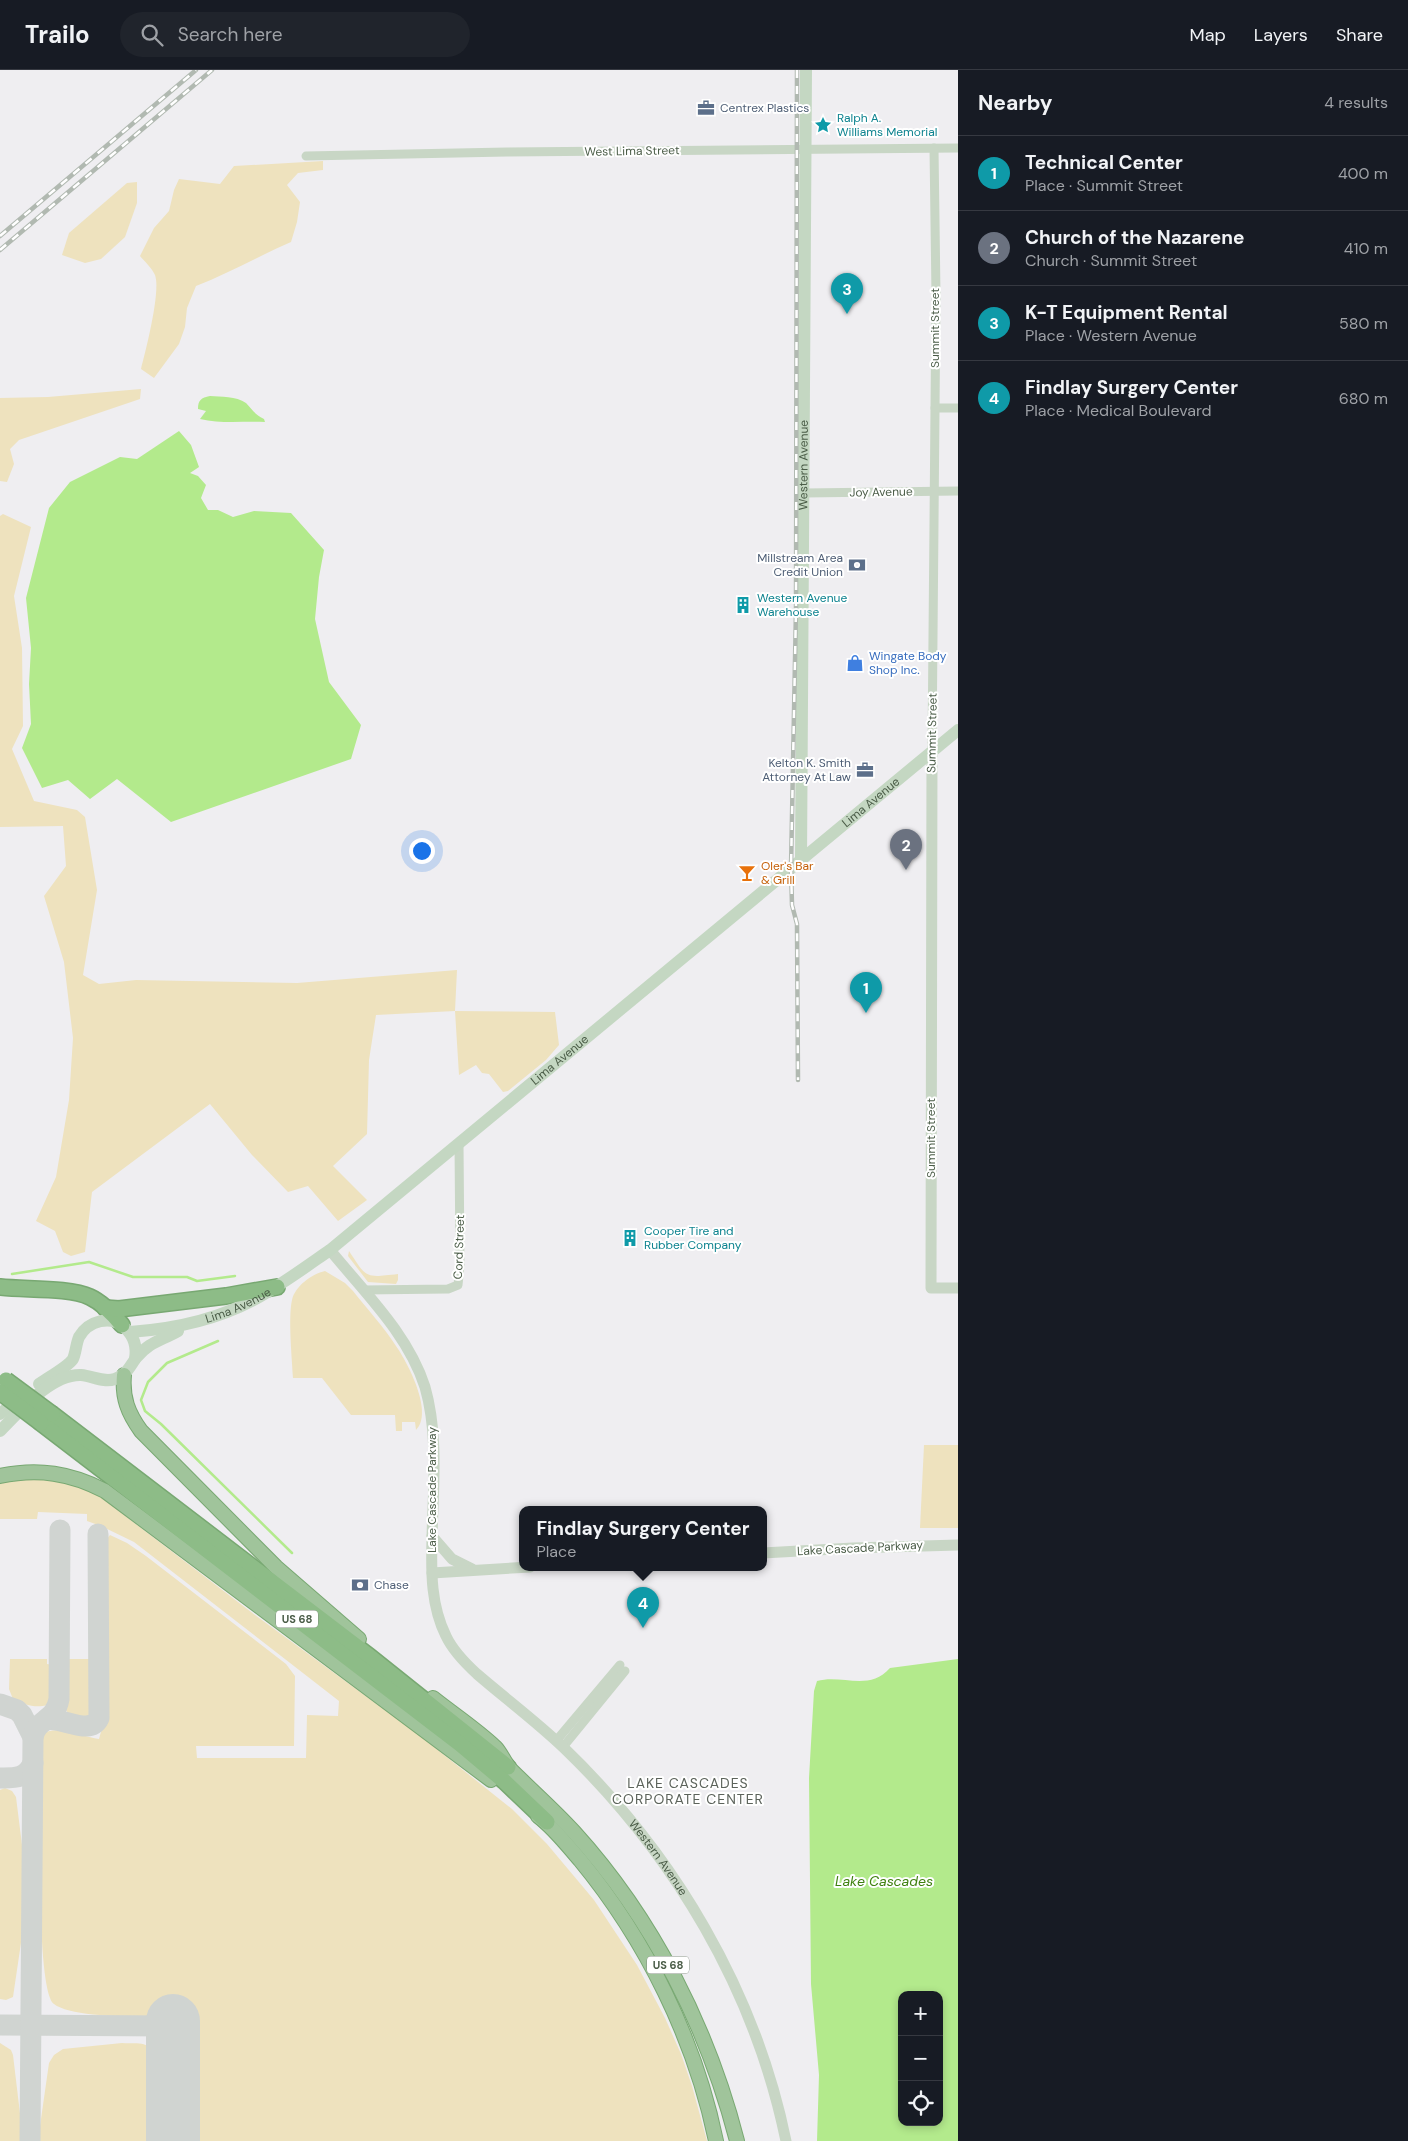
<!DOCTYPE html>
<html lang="en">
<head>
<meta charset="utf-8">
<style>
  body { margin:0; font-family:"DM Sans",sans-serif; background:#20242c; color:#f1f3f6 }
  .controls { position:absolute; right:15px; bottom:15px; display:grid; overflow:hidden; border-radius:10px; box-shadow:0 2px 8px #0003 }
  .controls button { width:45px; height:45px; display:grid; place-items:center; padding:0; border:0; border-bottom:1px solid #363941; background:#171b24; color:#f1f3f6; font:25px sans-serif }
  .you { position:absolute; left:421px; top:780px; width:18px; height:18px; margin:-12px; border:4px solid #fff; border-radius:50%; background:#1a73e8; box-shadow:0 0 0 8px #1a73e833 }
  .badge { display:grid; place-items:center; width:32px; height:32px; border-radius:50%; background:#29dd1d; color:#fff; font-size:16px; font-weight:700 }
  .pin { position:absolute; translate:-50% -41px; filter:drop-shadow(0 1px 2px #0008) }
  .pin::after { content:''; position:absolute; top:26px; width:18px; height:15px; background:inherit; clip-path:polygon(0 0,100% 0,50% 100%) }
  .popup { position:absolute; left:519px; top:1436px; width:248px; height:65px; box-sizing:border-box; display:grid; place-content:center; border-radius:10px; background:#171b24; filter:drop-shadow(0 1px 4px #0005); font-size:16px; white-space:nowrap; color:#9ea1a6 }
  .popup b { font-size:19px; color:#f1f3f6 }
  .popup::after { content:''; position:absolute; left:50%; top:100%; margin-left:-10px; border:10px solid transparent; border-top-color:#171b24 }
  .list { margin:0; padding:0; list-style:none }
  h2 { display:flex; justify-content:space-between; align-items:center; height:65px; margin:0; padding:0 20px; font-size:21px }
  h2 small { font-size:16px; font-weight:400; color:#9ea1a6 }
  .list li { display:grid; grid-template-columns:32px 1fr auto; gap:15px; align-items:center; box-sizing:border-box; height:75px; padding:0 20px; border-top:1px solid #363941 }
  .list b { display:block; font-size:19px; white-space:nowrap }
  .list p { margin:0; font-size:16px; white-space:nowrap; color:#9ea1a6 }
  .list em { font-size:16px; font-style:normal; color:#9ea1a6 }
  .icon { flex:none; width:28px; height:28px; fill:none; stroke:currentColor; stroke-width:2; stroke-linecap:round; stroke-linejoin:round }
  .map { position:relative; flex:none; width:958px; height:2071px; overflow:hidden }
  header { display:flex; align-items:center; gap:30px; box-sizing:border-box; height:70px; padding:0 25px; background:#171b24; border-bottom:1px solid #363941 }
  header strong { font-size:24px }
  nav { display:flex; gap:28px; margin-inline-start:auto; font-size:18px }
  .search { width:350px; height:45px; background:#20242c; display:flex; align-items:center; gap:12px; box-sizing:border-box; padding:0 18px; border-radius:28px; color:#9ea1a6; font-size:19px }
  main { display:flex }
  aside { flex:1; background:#171b24 }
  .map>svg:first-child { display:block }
  .green { fill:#eee2be }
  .water { fill:#b3ea8c; fill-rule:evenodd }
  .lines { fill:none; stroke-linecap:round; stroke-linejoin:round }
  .stream { stroke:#b3ea8c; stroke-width:2.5 }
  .taxiway { stroke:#d0d4d1; stroke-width:21 }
  .runway { stroke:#d0d4d1; stroke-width:54 }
  .trunk-casing { stroke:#78a872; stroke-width:16 }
  .motorway-casing { stroke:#78a872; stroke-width:18 }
  .minor { stroke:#c8d6c5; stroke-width:9 }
  .tertiary { stroke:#c8d6c5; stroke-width:11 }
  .secondary { stroke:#c4d7c2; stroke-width:12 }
  .trunk { stroke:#a0c49b; stroke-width:14 }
  .motorway { stroke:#8dbc87; stroke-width:15 }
  .rail-casing { stroke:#b1b9b1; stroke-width:4.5 }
  .rail { stroke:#fff; stroke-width:2.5; stroke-dasharray:8; stroke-linecap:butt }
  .motorway-bridge-casing { stroke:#78a872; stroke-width:18; stroke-linecap:butt }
  .motorway-bridge { stroke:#8dbc87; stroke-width:15 }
  .labels { text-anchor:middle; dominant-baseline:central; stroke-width:4; stroke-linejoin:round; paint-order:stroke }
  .shield { fill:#fff; stroke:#808d7e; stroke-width:1 }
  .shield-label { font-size:11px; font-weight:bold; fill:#4a5c47 }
  .service-label { font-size:12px; fill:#4e5e75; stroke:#fff; text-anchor:start }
  .culture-label { font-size:12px; fill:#0d838f; stroke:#fff; text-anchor:start }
  .street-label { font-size:12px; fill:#4a5c47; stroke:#fff }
  .shop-label { font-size:12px; fill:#366cbe; stroke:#fff; text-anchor:start }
  .food-label { font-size:12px; fill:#c56008; stroke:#fff; text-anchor:start }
  .neighbourhood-label { font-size:14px; letter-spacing:1px; fill:#5c635b; stroke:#fff }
  .water-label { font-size:14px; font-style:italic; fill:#3f8110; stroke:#fff }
</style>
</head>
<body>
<header>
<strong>Trailo</strong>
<div class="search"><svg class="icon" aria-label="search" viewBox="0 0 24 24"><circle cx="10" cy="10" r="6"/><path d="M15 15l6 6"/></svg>Search here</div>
<nav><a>Map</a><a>Layers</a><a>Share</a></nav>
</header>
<main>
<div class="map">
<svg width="958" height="2071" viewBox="0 0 958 2071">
  <rect width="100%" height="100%" fill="#efeef1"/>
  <g class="green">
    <path d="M323,91v9l-25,3 -11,12 13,17 -3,20 -6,20c-32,14 -62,31 -95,44l-9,22 -2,19 -6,17 -25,34 -13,-9c5,-19 20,-78 14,-94 -3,-7 -11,-14 -15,-19l14,-28 15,-17 5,-21 5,-11 41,5 14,-18z"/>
    <polygon points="137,112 137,133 125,167 101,189 85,193 62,185 69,163 127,113"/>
    <polygon points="141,319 140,329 19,370 10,379 14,394 7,412 0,411 0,328 48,327"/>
    <polygon points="3,444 31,457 14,526 22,578 23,656 12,679 34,731 77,740 85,747 97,820 83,905 99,914 136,910 297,913 457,900 455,941 555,942 559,975 546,990 508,1021 503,1022 489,1004 482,1003 476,995 459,1005 455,941 376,945 369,990 367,1064 333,1096 367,1130 338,1151 308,1116 288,1122 252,1085 210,1034 92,1122 85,1182 71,1186 63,1182 55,1161 36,1151 56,1107 69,1030 73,968 64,892 44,826 66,796 63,756 0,757 0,446"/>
    <path d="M349,1181c18,27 15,27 49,23v6l-2,4 -28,-2 -20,-26z"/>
    <path d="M325,1201l20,12 8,8c14,18 31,36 43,55 12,17 38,67 20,84l-1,-8h-13v9h-6l-1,-16h-44l-29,-37h-29c-1,-20 -5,-60 -1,-78 3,-14 20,-26 33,-29z"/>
    <polygon points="924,1375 958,1375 958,1458 920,1458"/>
    <path d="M23,1409l38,1 33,12 161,123 164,120 93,74 35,35 47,56 43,65 28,53 16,36 11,32 15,55h-514l1,-125c-28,1 -120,4 -140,-12 -20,-16 -13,-232 -12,-269 13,-12 41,2 57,4l6,-22 1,-177 4,-5 17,8 19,13 140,108 9,12 -1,70h-98l1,12h109l1,-43 31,1 1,-15 -205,-159 -33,-16 -14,-5v-7l-49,-2 -1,7h-37v-36z"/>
    <path d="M10,1589h37v5l6,1 -1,36c-8,10 -29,4 -39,-2l-4,-10z"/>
    <polygon points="63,1589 94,1589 94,1645 91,1649 69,1644 63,1637"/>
    <polygon points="5,1718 12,1721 16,1727 23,1783 22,1866 13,1927 6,1930 0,1929 0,1720"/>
    <polygon points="0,1973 11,1980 13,1985 21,2052 21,2071 0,2071"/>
    <path d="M122,1973c19,1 27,-3 35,16v82h-117v-15l9,-63 5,-8 9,-6z"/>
  </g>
  <g class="water">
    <path d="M210,326c11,1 26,0 36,7 7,7 8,11 18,16l1,3c-22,-1 -44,2 -65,-3l6,-8 -8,-2c0,-9 3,-11 12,-13z"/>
    <polygon points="179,361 191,375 199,397 190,403 198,406 206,415 201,428 208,440 218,440 233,447 254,441 291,443 324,480 319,507 315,549 329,612 361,655 351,689 171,752 117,709 90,729 68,710 42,718 22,678 31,654 29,614 31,578 26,528 49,438 70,412 120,387 137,389"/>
    <path d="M958,1589v482h-141l2,-66 -8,-91 -2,-206 5,-87 3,-10c25,-7 52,11 73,-13zM902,1925h37v127h-37z"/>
  </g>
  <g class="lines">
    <g class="stream">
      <polyline points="12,1204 89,1192 133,1207 187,1207 197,1211 235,1206"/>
      <polyline points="218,1271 167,1293 148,1312 141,1330 145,1341 161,1354 292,1483"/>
    </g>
    <g class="taxiway">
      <polyline points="0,1634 17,1640 22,1645 33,1667"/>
      <path d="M46,1650c16,-4 44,17 53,-2l-1,-184"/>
      <path d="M0,1708c15,0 26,1 33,-15"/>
      <polyline points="0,1955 173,1956"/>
      <path d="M30,2071l3,-404c4,-19 22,-15 26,-38l1,-169"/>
    </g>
    <polyline class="runway" points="173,2071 173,1951"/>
    <g class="trunk-casing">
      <g id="trunk">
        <path d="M124,1305c-2,23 4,38 17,56l135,136 83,72"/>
        <path d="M0,1406c38,-8 71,-3 105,15l386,289"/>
        <path d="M433,1628c20,16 43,31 62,49 6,6 9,15 15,22 21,21 44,41 64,63 79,87 134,196 163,309"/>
        <path d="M538,1746c16,12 29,29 42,44 66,80 115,179 136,281"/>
      </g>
    </g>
    <g class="motorway-casing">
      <g id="motorway">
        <path d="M0,1217c25,3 69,0 90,10 13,6 23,17 32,28"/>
        <polyline points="105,1238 119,1239 226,1226 277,1217"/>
        <polyline points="52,1344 369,1586 508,1697"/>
        <polyline points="41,1353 460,1674 504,1711 547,1752"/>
      </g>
    </g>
    <g class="minor">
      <polyline points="306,86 507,82 958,78"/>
      <polyline points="935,338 958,338"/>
      <polyline points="805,423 958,421"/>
      <polyline points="932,681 936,225 934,78"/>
      <polyline points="363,1220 448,1219 458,1215 460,1195 459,1073"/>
      <polyline points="556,1671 620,1595"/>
      <polyline points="563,1677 625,1601"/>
    </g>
    <g class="tertiary">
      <polyline points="932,681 931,1218 958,1218"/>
      <path id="s1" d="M330,1180c35,43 78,84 95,137 14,49 8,102 7,152 -1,33 -1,67 14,97 7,15 19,27 31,38 29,25 60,48 87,74 110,106 191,242 222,393"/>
      <polyline points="432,1466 452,1489 472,1499"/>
      <polyline points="763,1483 853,1478 958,1475"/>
      <polyline points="432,1503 530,1497"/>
    </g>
    <g class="secondary">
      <path id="s2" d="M801,790l5,-790"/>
      <path id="s3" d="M130,1262c44,-3 90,-13 129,-35 25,-14 48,-31 71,-47l628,-520"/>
      <path d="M39,1314c7,-5 30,-18 34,-25 3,-7 3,-15 6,-22 9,-16 32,-23 46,-9 10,9 12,19 10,31"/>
      <polyline points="0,1344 20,1327"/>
      <path d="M0,1361c20,-20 51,-57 81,-56 12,1 22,8 34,4 12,-4 15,-13 21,-21 14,-17 25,-17 42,-27"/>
    </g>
    <use href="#trunk" class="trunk"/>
    <use href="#motorway" class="motorway"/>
    <g class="rail-casing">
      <g id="rail">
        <polyline points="797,0 796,539 791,798 792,835 797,854 798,1010"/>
        <polyline points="0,166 196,0"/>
        <polyline points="0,180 212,0"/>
      </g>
    </g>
    <use href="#rail" class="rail"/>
    <g class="motorway-bridge-casing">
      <g id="motorway-bridge">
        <polyline points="6,1310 52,1344"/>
        <polyline points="0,1322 41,1353"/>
      </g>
    </g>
    <use href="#motorway-bridge" class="motorway-bridge"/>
  </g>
  <defs>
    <g id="office-bare" transform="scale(1.35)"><path d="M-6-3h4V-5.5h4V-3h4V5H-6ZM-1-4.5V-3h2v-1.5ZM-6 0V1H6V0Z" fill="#5c6f8a" stroke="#fff" stroke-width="2.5" paint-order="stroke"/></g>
    <g id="sight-bare" transform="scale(1.35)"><path d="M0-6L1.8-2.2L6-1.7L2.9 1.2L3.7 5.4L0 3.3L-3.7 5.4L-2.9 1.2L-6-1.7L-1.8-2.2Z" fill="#0f9aa8" stroke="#fff" stroke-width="2.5" paint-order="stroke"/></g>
    <g id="bank-bare" transform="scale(1.35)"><path d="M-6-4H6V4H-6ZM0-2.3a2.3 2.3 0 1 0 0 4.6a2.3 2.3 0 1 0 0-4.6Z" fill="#5c6f8a" stroke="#fff" stroke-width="2.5" paint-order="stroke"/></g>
    <g id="building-bare" transform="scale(1.35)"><path d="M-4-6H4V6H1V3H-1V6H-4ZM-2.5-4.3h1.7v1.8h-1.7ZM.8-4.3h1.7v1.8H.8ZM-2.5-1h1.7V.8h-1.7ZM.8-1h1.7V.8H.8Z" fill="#0f9aa8" stroke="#fff" stroke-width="2.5" paint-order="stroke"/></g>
    <g id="shop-bare" transform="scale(1.35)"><path d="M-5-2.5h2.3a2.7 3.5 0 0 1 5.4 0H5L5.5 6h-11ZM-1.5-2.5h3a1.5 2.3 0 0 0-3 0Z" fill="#3f7fe0" stroke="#fff" stroke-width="2.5" paint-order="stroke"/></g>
    <g id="bar-bare" transform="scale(1.35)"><path d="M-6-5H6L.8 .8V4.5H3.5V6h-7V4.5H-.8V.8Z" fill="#e8710a" stroke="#fff" stroke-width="2.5" paint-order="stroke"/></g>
  </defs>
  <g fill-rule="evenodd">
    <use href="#office-bare" x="706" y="38"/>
    <use href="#sight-bare" x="823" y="55"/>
    <use href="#bank-bare" x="857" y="495"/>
    <use href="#building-bare" x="743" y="535"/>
    <use href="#shop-bare" x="855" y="593"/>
    <use href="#office-bare" x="865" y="700"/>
    <use href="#bar-bare" x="747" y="803"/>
    <use href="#building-bare" x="630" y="1168"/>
    <use href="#bank-bare" x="360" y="1515"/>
  </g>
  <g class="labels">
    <g class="shield">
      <rect x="276" y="1540.5" width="42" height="17" rx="4"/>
      <rect x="647" y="1886.5" width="42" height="17" rx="4"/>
    </g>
    <g class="shield-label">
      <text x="297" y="1549">US 68</text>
      <text x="668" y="1895">US 68</text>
    </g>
    <g class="service-label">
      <text x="720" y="38">Centrex Plastics</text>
      <text x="843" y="488" text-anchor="end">Millstream Area<tspan x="843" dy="14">Credit Union</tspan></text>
      <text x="851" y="693" text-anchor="end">Kelton K. Smith<tspan x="851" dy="14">Attorney At Law</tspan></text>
      <text x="374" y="1515">Chase</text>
    </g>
    <g class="culture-label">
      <text x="837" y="48">Ralph A.<tspan x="837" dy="14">Williams Memorial</tspan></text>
      <text x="757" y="528">Western Avenue<tspan x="757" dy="14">Warehouse</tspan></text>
      <text x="644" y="1161">Cooper Tire and<tspan x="644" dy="14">Rubber Company</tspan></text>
    </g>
    <g class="street-label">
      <text transform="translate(632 81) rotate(-1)">West Lima Street</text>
      <text transform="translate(935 258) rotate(-90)">Summit Street</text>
      <text stroke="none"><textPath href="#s2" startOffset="395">Western Avenue</textPath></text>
      <text transform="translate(881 422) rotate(-1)">Joy Avenue</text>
      <text transform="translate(932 663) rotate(-89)">Summit Street</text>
      <text stroke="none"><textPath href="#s3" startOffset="922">Lima Avenue</textPath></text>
      <text stroke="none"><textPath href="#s3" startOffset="518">Lima Avenue</textPath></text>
      <text transform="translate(931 1068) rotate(-90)">Summit Street</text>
      <text transform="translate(459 1177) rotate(-88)">Cord Street</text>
      <text stroke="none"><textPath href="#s3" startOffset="112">Lima Avenue</textPath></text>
      <text transform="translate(432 1420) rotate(-90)">Lake Cascade Parkway</text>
      <text transform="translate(860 1478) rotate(-3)">Lake Cascade Parkway</text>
      <text stroke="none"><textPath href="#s1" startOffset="728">Western Avenue</textPath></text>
    </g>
    <g class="shop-label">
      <text x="869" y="586">Wingate Body<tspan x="869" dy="14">Shop Inc.</tspan></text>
    </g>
    <g class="food-label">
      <text x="761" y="796">Oler's Bar<tspan x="761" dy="14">&amp; Grill</tspan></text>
    </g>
    <g class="neighbourhood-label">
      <text x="688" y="1713">LAKE CASCADES<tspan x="688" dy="16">CORPORATE CENTER</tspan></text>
    </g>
    <g class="water-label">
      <text x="884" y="1811">Lake Cascades</text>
    </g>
  </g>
</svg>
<div class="controls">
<button>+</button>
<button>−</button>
<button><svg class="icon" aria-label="locate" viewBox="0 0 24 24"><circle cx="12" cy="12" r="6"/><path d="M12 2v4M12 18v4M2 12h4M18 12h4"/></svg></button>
</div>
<div class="you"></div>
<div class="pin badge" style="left:866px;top:943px;background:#0f9aa8">1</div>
<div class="pin badge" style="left:906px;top:800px;background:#6b7280">2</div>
<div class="pin badge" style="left:847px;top:244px;background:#0f9aa8">3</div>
<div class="pin badge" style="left:643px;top:1558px;background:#0f9aa8">4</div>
<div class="popup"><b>Findlay Surgery Center</b>Place</div>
</div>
<aside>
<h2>Nearby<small>4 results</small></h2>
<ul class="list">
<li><span class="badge" style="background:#0f9aa8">1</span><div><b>Technical Center</b><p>Place · Summit Street</p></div><em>400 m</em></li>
<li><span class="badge" style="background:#6b7280">2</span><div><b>Church of the Nazarene</b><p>Church · Summit Street</p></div><em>410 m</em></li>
<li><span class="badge" style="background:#0f9aa8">3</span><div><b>K-T Equipment Rental</b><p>Place · Western Avenue</p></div><em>580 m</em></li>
<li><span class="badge" style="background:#0f9aa8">4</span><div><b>Findlay Surgery Center</b><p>Place · Medical Boulevard</p></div><em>680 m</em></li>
</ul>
</aside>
</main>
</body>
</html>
